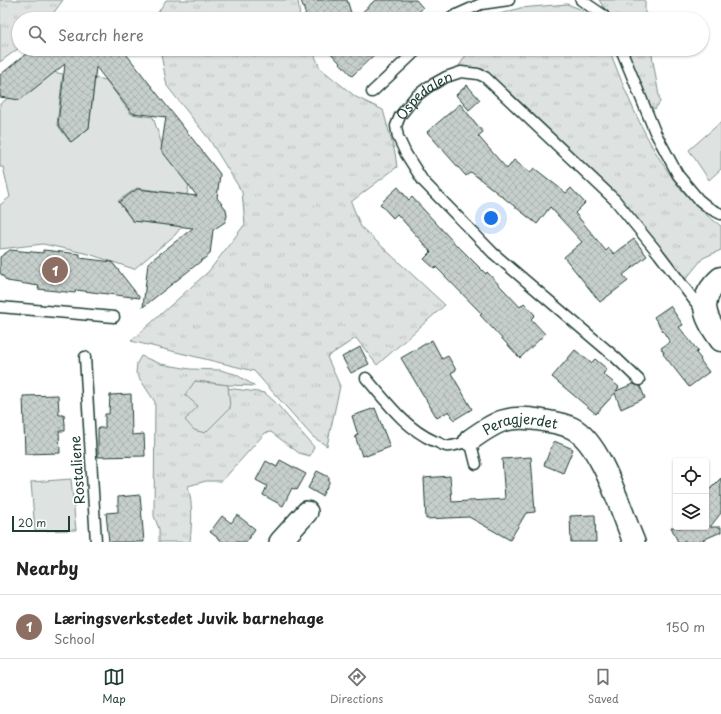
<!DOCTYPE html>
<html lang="en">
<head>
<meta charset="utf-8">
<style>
  body { margin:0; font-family:"Playpen Sans",sans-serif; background:#f6f6f6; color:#222 }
  .controls { position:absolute; right:12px; bottom:12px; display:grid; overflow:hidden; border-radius:4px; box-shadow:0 1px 3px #0004 }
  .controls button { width:36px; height:36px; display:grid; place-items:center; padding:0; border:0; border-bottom:1px solid #e0e0e0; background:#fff; color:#222; font:20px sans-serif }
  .scale { position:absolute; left:12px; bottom:10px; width:58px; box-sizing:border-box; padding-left:4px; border:2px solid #1f3d34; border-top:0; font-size:11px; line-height:14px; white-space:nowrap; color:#1f3d34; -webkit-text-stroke:3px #fff; paint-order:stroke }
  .you { position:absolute; left:491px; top:218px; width:14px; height:14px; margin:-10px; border:3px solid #fff; border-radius:50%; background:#1a73e8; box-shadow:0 0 0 6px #1a73e833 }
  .badge { display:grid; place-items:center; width:26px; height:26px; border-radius:50%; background:#1f3d34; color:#fff; font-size:13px; font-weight:700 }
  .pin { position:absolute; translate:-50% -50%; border:2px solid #fff; box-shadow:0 1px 4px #0006 }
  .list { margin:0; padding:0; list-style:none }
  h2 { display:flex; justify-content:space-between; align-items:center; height:52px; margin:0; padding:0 16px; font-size:17px }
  h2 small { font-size:13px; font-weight:400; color:#767676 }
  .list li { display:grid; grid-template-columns:26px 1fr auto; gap:12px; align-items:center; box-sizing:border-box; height:64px; padding:0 16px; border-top:1px solid #e0e0e0 }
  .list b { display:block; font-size:15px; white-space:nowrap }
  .list p { margin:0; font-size:13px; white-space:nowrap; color:#767676 }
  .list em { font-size:13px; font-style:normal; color:#767676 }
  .icon { flex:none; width:22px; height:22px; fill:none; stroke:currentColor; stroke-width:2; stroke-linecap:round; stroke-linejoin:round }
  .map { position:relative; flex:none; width:721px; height:542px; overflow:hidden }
  .search { position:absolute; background:#fff; box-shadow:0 1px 3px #0004; left:12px; right:12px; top:12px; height:44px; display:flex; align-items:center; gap:10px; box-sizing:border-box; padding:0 14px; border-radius:22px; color:#767676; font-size:15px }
  .sheet { height:116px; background:#fff }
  nav { display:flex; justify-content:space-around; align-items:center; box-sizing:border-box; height:56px; border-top:1px solid #e0e0e0; background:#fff; font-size:11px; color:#767676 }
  nav a { display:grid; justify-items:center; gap:2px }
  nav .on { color:#1f3d34 }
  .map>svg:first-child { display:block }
  .grass { fill:url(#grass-tufts); stroke:#7e908b }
  .park { fill:#dee3e2; stroke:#7e908b }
  .building { fill:url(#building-cross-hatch); stroke:#1f3d34 }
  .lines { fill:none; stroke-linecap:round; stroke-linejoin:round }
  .lane-casing { stroke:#1f3d34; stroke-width:13 }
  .street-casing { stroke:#1f3d34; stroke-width:24 }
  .secondary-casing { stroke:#1f3d34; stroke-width:25 }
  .lane { stroke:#fff; stroke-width:10 }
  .street { stroke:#fff; stroke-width:21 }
  .secondary { stroke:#fff; stroke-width:22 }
  .labels { text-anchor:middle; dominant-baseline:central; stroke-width:3.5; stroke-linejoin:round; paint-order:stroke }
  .street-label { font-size:14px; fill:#1f3d34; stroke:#fff }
</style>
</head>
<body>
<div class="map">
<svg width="721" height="542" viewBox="0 0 721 542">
  <defs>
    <pattern id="grass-tufts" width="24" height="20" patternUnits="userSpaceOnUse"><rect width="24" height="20" fill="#dee3e2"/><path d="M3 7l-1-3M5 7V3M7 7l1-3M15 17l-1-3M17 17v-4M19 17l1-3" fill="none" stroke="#bec4c2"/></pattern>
    <pattern id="building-cross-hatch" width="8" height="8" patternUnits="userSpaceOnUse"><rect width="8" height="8" fill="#c7cfcc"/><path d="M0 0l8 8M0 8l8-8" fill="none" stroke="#aab3b0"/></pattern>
  </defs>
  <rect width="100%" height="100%" fill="#fff"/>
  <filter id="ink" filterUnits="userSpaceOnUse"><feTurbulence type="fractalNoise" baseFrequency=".025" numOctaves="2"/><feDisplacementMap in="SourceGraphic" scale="8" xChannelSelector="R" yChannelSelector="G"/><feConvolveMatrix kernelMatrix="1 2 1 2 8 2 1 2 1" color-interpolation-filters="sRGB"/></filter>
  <g filter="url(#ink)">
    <g class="grass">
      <polygon points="0,0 63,0 49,19 19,19 19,48 0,62"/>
      <polygon points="166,0 298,0 300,19 154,19"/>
      <polygon points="599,0 645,0 645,19 611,19"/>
      <polygon points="567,4 580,9 592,19 489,19 490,17 520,8"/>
      <polygon points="160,49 312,49 320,68 356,97 383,110 395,153 397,167 351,202 361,227 445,305 377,365 356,338 327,357 340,386 327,446 313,437 254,371 131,341 209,271 245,224 242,192 209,139 167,86"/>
      <path d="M470,49h139c25,65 53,136 112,177v24l-18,8 -18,22 -66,-84 -136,-127h-26z"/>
      <polygon points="624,49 651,49 660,102 655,109 650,106"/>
      <path d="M141,356l20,8 29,5 30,1 15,4 20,12 -27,-1 -33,-4 35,28 -3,-21 38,5 11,10 38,44 -4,9 -11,-3 -28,-21 -6,1 -43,48h-16l-18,5c5,20 4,35 2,56h-31v-13l-5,-13 1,-114 -19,-29 1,-10z"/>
    </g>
    <g class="park">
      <polygon points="52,72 63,74 57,124 70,142 89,128 95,78 106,80 131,114 153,117 164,151 189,184 187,195 137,188 118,201 132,220 182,226 175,235 134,269 89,254 43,244 0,249 0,205 10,197 3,167 0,167 0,104 11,96"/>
      <polygon points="721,122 721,169 709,180 689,150"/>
      <polygon points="195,381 228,385 230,408 205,433 194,430 185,420 198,406 185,395"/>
      <polygon points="71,479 76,530 35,531 31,482"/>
    </g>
    <g class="building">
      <polygon points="301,0 347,0 353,19 307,19"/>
      <polygon points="375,0 416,0 423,8 411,19 355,19"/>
      <polygon points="32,49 123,50 220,174 217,198 226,209 227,216 225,222 213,230 210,254 143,307 148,263 193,228 133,221 119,202 137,189 197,196 161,150 166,117 132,113 96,67 89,128 71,142 58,124 65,64 20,100 0,97 0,75"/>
      <polygon points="327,49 380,49 352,76"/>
      <polygon points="467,85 480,100 469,110 456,95"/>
      <polygon points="460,104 483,132 478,136 507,169 514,160 530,173 534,168 566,193 571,188 585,203 575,213 606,251 609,248 614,254 634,239 647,256 623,275 628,281 600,302 564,257 582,242 550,207 537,224 471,172 466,176 427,132"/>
      <polygon points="398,187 409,200 412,197 458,247 458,246 486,274 487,272 520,307 524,303 535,315 531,319 545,334 520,358 480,315 482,314 436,267 435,269 424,259 431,252 397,214 393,218 380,204"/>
      <polygon points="10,250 43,253 43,250 80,254 80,258 112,262 140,298 76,290 75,293 38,289 39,286 7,281 0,273 0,257"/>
      <polygon points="670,306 683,325 679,327 698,351 696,353 701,359 700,360 709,372 689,387 663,354 664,353 661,348 670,342 654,317"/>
      <polygon points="432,340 442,359 448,356 456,370 451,373 472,409 454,420 449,411 437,418 401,358"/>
      <polygon points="360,347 369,364 351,373 342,357"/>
      <polygon points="575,350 591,363 595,359 607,369 603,374 619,387 616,391 633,384 640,386 645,398 621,409 615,393 596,414 552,377"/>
      <polygon points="131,394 132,435 144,434 145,456 98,457 98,428 105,428 105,414 109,414 110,395"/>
      <polygon points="58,395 59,415 64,415 65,424 65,431 59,431 60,453 25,454 23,396"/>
      <polygon points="375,408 390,447 366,456 366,455 362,456 355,436 358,435 352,416"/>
      <polygon points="554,441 573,449 563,473 544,465"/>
      <polygon points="531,457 535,512 526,513 510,540 469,517 426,519 424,478 450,476 452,502 505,499 502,459"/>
      <polygon points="280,460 306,474 297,490 292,488 283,506 263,495 267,486 256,480 266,461 277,467"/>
      <polygon points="317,471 329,477 329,483 322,496 308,488"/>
      <polygon points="721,478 721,513 710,527 721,527 721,532 698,542 678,542 671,527 706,527 706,493"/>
      <polygon points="140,495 144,542 109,542 106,513 118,512 118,497"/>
      <polygon points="237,515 255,529 246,542 223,542 210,532 222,516 231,523"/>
      <polygon points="592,515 595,515 596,542 571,542 570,516"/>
    </g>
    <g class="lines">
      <g class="lane-casing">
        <g id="lane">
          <polyline points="581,0 603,15 605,19"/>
          <polyline points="450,19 454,16 481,4 509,0"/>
          <polyline points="621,49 655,132 678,175 698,199 709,208 721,214"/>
          <polyline points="372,92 418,49"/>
          <polyline points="0,307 114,317"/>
          <polyline points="85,357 96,542"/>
          <path d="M366,378c20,23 39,50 68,63 4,1 8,4 12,5 7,1 17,-3 24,-6l6,24"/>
          <path id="s1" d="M639,380l-24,-23 -122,-104 -70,-72 -17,-27 -8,-17 -2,-11 4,-10 15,-19 13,-10 18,-10 15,-5 17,2 7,3 130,123 44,54 44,58"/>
        </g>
      </g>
      <g class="street-casing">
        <g id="street">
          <path id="s2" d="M470,440c25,-18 38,-26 70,-20 11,2 22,3 32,8 30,15 49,84 62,114"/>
          <polyline points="280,542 307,512"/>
        </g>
      </g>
      <g class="secondary-casing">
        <path id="secondary" d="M721,278c-25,22 -17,39 0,62"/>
      </g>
      <use href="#lane" class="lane"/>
      <use href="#street" class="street"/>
      <use href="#secondary" class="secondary"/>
    </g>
  </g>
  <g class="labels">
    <g class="street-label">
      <text stroke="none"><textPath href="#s1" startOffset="399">Ospedalen</textPath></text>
      <text stroke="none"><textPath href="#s2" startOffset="55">Peragjerdet</textPath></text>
      <text transform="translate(77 470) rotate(-94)">Rostaliene</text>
    </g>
  </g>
</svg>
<div class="controls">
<button><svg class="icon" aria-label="locate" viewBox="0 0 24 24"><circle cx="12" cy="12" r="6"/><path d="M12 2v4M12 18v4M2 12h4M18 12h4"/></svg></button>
<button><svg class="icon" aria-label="layers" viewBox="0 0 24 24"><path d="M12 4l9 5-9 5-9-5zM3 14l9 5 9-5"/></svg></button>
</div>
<div class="scale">20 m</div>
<div class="you"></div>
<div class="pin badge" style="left:55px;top:270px;background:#8d6e63">1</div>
<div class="search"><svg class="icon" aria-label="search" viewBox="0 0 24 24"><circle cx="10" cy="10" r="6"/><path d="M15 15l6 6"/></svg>Search here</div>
</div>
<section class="sheet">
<h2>Nearby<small></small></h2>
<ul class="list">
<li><span class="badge" style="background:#8d6e63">1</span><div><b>Læringsverkstedet Juvik barnehage</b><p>School</p></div><em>150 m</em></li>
</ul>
</section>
<nav>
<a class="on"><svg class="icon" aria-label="map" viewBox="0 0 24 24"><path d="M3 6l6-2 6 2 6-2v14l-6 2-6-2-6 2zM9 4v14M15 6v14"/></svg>Map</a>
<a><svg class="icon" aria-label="directions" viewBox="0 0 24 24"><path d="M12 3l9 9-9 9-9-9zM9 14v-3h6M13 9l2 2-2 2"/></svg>Directions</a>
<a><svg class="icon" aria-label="saved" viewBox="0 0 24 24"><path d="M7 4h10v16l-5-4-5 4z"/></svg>Saved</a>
</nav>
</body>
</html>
